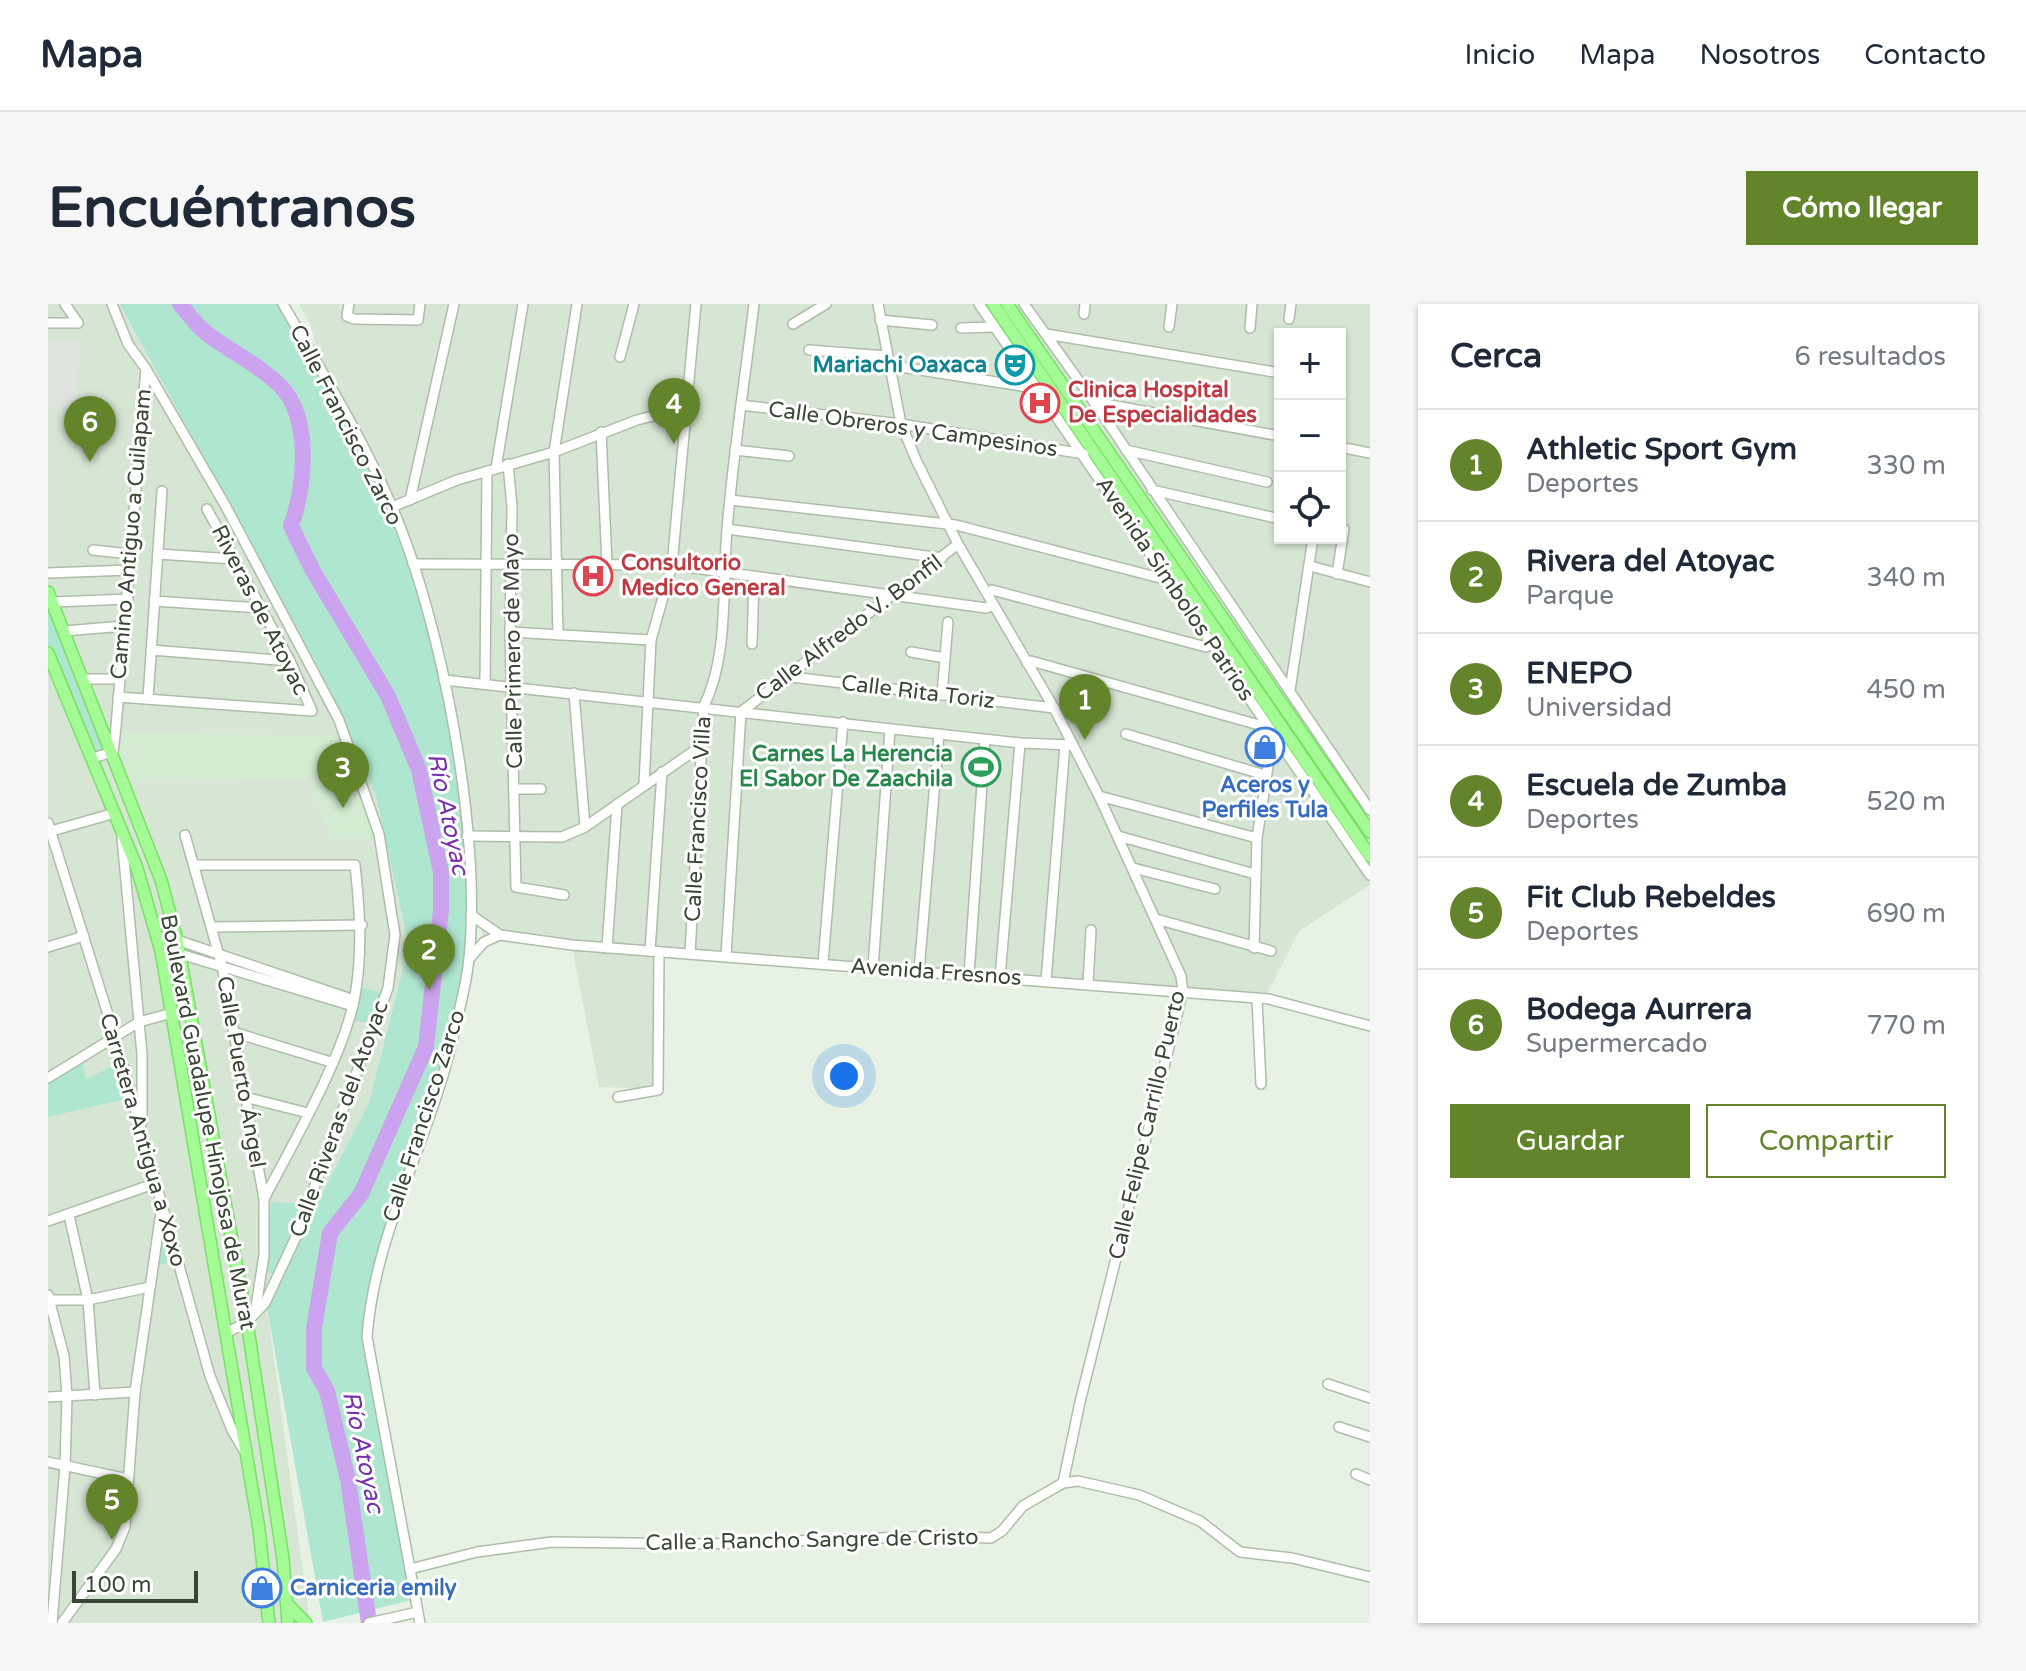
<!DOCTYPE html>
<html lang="es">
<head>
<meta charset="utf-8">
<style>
  body { margin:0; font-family:"Varela Round",sans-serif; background:#f6f6f7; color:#1f2937 }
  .controls { position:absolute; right:24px; top:24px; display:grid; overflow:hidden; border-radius:0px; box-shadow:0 2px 6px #0004 }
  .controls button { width:72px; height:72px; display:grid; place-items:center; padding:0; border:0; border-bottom:2px solid #e0e1e3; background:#fff; color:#1f2937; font:40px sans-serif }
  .scale { position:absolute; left:24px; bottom:20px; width:126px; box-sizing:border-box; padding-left:8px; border:4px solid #394535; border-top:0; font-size:22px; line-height:28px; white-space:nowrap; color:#394535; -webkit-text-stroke:6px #fff; paint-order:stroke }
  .you { position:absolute; left:796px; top:772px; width:28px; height:28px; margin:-20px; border:6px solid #fff; border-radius:50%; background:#1a73e8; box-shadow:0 0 0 12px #1a73e833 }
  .badge { display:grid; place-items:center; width:52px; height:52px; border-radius:50%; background:#62842a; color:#fff; font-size:26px; font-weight:700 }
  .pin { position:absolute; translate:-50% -66px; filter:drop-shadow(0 2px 4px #0008) }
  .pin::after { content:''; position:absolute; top:42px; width:28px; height:24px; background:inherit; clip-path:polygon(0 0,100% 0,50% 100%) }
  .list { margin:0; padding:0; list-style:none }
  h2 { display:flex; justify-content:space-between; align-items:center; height:104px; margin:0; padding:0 32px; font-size:34px }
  h2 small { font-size:26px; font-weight:400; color:#747a83 }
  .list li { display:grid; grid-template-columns:52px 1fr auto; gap:24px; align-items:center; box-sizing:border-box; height:112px; padding:0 32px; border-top:2px solid #e0e1e3 }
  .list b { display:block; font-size:30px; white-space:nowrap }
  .list p { margin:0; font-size:26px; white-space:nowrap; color:#747a83 }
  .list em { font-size:26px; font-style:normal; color:#747a83 }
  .actions { display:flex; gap:16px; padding:24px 32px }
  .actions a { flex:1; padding:18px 0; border:2px solid #62842a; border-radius:0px; text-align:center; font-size:28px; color:#62842a }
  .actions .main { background:#62842a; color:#fff }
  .icon { flex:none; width:44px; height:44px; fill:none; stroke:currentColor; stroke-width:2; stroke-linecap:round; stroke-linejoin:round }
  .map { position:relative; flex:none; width:1322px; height:1319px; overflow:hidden; border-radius:0px }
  header { display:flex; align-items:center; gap:48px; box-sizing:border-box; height:112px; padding:0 40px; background:#fff; border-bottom:2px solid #e0e1e3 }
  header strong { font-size:38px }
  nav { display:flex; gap:44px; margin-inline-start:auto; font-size:28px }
  .intro { display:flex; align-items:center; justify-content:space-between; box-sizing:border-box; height:192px; padding:0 48px }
  h1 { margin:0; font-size:56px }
  .button { padding:20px 36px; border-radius:0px; background:#62842a; color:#fff; font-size:28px; font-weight:700 }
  main { display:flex; gap:48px; padding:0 48px }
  aside { flex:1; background:#fff; border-radius:0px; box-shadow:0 2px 6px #0004 }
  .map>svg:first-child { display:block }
  .residential { fill:#d7e6d4; fill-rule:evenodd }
  .education { fill:#d3ebd0 }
  .green { fill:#afe6d0 }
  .parking { fill:#dfe3de }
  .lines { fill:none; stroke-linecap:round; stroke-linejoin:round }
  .river { stroke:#cca3ee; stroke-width:16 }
  .minor-casing { stroke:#adbda8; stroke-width:12 }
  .major-casing { stroke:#79e066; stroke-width:14 }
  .minor { stroke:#fff; stroke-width:9 }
  .major { stroke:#a4fb95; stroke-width:11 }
  .labels { text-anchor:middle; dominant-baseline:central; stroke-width:6; stroke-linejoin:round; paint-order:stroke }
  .culture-label { font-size:22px; font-weight:bold; fill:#0d838f; stroke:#fff; text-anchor:end }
  .health-label { font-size:22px; font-weight:bold; fill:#be3a42; stroke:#fff; text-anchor:start }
  .street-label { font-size:22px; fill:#394535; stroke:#fff }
  .leisure-label { font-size:22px; font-weight:bold; fill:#27864d; stroke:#fff; text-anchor:end }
  .shop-label { font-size:22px; font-weight:bold; fill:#366cbe; stroke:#fff }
  .water-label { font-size:24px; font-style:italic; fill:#7831ad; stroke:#fff }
</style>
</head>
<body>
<header>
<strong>Mapa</strong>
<nav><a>Inicio</a><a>Mapa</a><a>Nosotros</a><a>Contacto</a></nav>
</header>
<div class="intro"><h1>Encuéntranos</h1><a class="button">Cómo llegar</a></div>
<main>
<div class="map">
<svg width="1322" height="1319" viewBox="0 0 1322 1319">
  <rect width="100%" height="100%" fill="#e7f2e5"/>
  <g class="residential">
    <polygon points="0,0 99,0 344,499 365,637 332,796 218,996 262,1319 0,1319"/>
    <path d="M251,0h1071v581l-71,46 -32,63 -605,-44 -6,139 -57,-2 -27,-141 -89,-10 -173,-612zM1232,30h60v204h-60z"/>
  </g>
  <polygon class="education" points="76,428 293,432 328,534 283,534 261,475 83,474 72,450"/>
  <g class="green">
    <polygon points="72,0 235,0 344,203 396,376 411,464 423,611 407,729 334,947 319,1033 363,1296 275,1318 218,998 321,799 361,642 328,491 285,391"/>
    <polygon points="0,301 58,446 46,451 0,343"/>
    <polygon points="312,683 335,689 325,721 303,715"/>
    <polygon points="34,757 38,775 71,759 82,794 0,813 0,779"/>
    <polygon points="114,897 133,959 103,961"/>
    <polygon points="223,898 250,899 247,935 229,970 218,968"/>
  </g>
  <polygon class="parking" points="0,35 32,37 26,106 0,105"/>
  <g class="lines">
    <path class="river" d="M132,0c8,9 16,21 25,28 23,19 69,40 84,65 21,35 15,92 2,129l22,45 75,125 31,74 22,102v38l-15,137 -65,147 -31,39 -16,95v40l13,23 21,89 21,143"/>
    <g class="minor-casing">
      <g id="minor">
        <polyline points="17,0 30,19"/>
        <path d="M235,0c38,66 79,133 109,203 50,115 90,327 77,451 -2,24 -9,48 -14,71 -22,105 -80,200 -88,308l53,286"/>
        <polyline points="301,0 299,12 306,15 370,16 372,0"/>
        <polyline points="830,0 853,120 869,158 910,240 1006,404 1051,492 1133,672 1135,687 1032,1098 1015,1179"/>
        <polyline points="931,0 1322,571"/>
        <polyline points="976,0 1046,98 1322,506"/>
        <polyline points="1036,10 1037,0"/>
        <polyline points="1241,15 1243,0"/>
        <polyline points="832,16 884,21"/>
        <polyline points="0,19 30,19"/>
        <polyline points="745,20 778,0"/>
        <polyline points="1121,23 1124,0"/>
        <polyline points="913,24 945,23"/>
        <polyline points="1202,24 1204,0"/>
        <polyline points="998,30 1232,69"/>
        <polyline points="761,46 838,52"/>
        <polyline points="572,53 586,0"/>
        <polyline points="840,61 980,83 984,80"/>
        <polyline points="98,65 177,201 291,416 331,530 347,631 340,684 247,935 217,999 199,1018 178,1029"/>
        <polyline points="1046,98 1232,132"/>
        <polyline points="693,101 853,120 1036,150"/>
        <polyline points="553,128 559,260"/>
        <polyline points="1292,143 1322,149"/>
        <polyline points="687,146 741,152"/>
        <polyline points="1078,146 1219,178"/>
        <polyline points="460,160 464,203 462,328 468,583 516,591"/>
        <polyline points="448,164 475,0"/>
        <polyline points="1104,186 1232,215"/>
        <polyline points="362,196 406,0"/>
        <polyline points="682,196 908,221 1112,274 1116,272"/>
        <polyline points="344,203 409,176 506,148 589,116 636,104"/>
        <polyline points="679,225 894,254"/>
        <polyline points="45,246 82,250"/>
        <polyline points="110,250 186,255"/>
        <polyline points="365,260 624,261 938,304 945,301"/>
        <polyline points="1262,262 1322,278"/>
        <polyline points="0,269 82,266"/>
        <polyline points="1289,270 1296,225"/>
        <polyline points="939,289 944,286 1158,343 1162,341"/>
        <polyline points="106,297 213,304"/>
        <polyline points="5,298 80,295"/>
        <polyline points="16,327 76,322"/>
        <polyline points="462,328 603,336"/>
        <polyline points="510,331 506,148 529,0"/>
        <polyline points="704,340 706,274"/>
        <polyline points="103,346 242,357"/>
        <polyline points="863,348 897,354"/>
        <polyline points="979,359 983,357 1211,421 1216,418"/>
        <polyline points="735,372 1006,404"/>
        <polyline points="35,375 70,375"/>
        <polyline points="396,376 972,439 1023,441"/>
        <polyline points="437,379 439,167"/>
        <polyline points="1242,386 1265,234"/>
        <polyline points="526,389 537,523"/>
        <polyline points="894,391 900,318"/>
        <polyline points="70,393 264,407 242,357 159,205"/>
        <polyline points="100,395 114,187"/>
        <polyline points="1078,430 1217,471"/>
        <polyline points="44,454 65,448 68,423 98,65 80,40 64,0"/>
        <polyline points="596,481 603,336 624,261 648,0"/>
        <polyline points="467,485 493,485"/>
        <polyline points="1051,492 1209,534"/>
        <polyline points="0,519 67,733 162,1072 184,1126 195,1145"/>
        <polyline points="0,528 67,509"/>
        <polyline points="137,531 174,662 216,895 216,951 207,1009"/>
        <polyline points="419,532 514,533 537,523 653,442"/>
        <polyline points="1070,532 1207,570"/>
        <polyline points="74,534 94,750 94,818"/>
        <path d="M147,561h160c5,46 8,90 -1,136 -13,60 -61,142 -90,198"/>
        <polyline points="1085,564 1167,585"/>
        <polyline points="423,611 452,631 524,641 1221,695 1322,722"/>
        <polyline points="1108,615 1223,647"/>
        <polyline points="164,623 314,621"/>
        <polyline points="129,636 306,696"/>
        <polyline points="0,643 36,632"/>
        <polyline points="559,644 569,501"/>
        <polyline points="1206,644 1209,534 1225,430"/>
        <polyline points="602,647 614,468"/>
        <path d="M642,649l14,-247c25,-51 18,-119 23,-176 6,-75 18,-151 27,-226"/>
        <polyline points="132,650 305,702"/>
        <polyline points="678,652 693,408 910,240"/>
        <polyline points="421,655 436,638 452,631"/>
        <polyline points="775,659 795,418"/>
        <polyline points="825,664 842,425"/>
        <polyline points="871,667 891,430"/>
        <polyline points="921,671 937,436"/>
        <polyline points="952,673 972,439"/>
        <polyline points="998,677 1017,441"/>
        <polyline points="1040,680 1043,626"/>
        <polyline points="1209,695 1213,780"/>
        <polyline points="185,728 283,758"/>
        <polyline points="0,774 91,718 124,709"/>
        <polyline points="197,793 260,809"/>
        <polyline points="570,793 610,786 611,648"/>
        <polyline points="21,911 40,996 47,1091"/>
        <polyline points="0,917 108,879"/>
        <polyline points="0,991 16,1052 19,1092 17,1162 4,1319"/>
        <polyline points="0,996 40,996 102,983"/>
        <polyline points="1280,1080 1322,1094"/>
        <polyline points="0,1093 87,1088"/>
        <polyline points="1291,1123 1322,1133"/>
        <polyline points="0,1158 80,1175"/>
        <polyline points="1308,1170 1322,1176"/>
        <polyline points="362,1265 429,1248 504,1238 659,1240 890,1232 943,1234 954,1227 975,1202 1015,1179 1030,1177 1091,1191 1152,1217 1192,1248 1244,1254 1322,1273"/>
        <polyline points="14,1319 68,1245 77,1223 87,1088 113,908"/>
        <polyline points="321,1319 370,1308"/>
      </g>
    </g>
    <g class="major-casing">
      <g id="major">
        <polyline points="945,0 1322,552"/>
        <polyline points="959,0 1322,528"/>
        <polyline points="0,288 113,576 129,636 199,1018 235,1255 240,1319"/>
        <polyline points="0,349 89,564 113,647 211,1225 221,1319"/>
        <polyline points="239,1300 258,1319"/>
      </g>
    </g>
    <use href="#minor" class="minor"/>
    <use href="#major" class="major"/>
  </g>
  <defs>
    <g id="theatre-ring" transform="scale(2)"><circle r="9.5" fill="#fff" stroke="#0f9aa8" stroke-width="1.5"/><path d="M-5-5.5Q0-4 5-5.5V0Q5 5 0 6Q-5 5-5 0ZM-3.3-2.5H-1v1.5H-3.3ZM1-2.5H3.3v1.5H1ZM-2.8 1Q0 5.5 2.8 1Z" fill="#0f9aa8"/></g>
    <g id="hospital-ring" transform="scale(2)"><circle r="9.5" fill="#fff" stroke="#e0444e" stroke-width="1.5"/><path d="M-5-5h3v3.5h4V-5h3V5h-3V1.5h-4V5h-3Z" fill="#e0444e"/></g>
    <g id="shop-ring" transform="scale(2)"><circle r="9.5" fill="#fff" stroke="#3f7fe0" stroke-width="1.5"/><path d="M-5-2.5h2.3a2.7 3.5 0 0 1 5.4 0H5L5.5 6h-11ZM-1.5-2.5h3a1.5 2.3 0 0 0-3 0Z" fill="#3f7fe0"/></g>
    <g id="stadium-ring" transform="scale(2)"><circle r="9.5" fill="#fff" stroke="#2e9e5b" stroke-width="1.5"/><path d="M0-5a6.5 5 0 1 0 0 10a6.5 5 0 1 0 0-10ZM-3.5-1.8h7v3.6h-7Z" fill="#2e9e5b"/></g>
  </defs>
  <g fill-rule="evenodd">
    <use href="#theatre-ring" x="967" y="61"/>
    <use href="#hospital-ring" x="992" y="99"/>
    <use href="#hospital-ring" x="545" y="272"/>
    <use href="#shop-ring" x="1217" y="443"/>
    <use href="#stadium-ring" x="933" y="463"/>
    <use href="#shop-ring" x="214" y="1284"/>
  </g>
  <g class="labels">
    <g class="culture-label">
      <text x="939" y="61">Mariachi Oaxaca</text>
    </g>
    <g class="health-label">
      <text x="1020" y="86">Clinica Hospital<tspan x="1020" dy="25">De Especialidades</tspan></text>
      <text x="573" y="259">Consultorio<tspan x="573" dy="25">Medico General</tspan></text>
    </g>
    <g class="street-label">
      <text transform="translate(298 121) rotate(63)">Calle Francisco Zarco</text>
      <text transform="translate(865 125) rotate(8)">Calle Obreros y Campesinos</text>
      <text transform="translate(83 230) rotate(-85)">Camino Antiguo a Cuilapam</text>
      <text transform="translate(1127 285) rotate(56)">Avenida Símbolos Patrios</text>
      <text transform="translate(212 306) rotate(63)">Riveras de Atoyac</text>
      <text transform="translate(801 324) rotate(-37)">Calle Alfredo V. Bonfil</text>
      <text transform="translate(465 347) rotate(-91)">Calle Primero de Mayo</text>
      <text transform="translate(870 388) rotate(7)">Calle Rita Toriz</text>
      <text transform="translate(650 515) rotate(-87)">Calle Francisco Villa</text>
      <text transform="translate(888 668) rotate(4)">Avenida Fresnos</text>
      <text transform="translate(193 768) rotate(80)">Calle Puerto Ángel</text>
      <text transform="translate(376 812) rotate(-72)">Calle Francisco Zarco</text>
      <text transform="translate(291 815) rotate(-70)">Calle Riveras del Atoyac</text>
      <text transform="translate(160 818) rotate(79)">Boulevard Guadalupe Hinojosa de Murat</text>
      <text transform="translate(1099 821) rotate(-77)">Calle Felipe Carrillo Puerto</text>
      <text transform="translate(95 836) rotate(74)">Carretera Antigua a Xoxo</text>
      <text transform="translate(764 1236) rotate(-1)">Calle a Rancho Sangre de Cristo</text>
    </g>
    <g class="leisure-label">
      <text x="905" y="450">Carnes La Herencia<tspan x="905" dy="25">El Sabor De Zaachila</tspan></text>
    </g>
    <g class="shop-label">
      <text x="1217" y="481">Aceros y<tspan x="1217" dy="25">Perfiles Tula</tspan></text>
      <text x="242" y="1284" text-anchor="start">Carniceria emily</text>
    </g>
    <g class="water-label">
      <text transform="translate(400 510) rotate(78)">Río Atoyac</text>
      <text transform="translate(315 1148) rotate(78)">Río Atoyac</text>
    </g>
  </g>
</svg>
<div class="controls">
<button>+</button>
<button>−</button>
<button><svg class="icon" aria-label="locate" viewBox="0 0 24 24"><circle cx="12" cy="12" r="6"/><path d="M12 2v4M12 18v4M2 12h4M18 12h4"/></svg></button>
</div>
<div class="scale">100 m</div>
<div class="you"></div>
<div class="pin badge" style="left:1037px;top:436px">1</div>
<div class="pin badge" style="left:381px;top:686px">2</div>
<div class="pin badge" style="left:295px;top:504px">3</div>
<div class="pin badge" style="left:626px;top:140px">4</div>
<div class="pin badge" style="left:64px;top:1236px">5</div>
<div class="pin badge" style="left:42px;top:158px">6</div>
</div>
<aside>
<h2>Cerca<small>6 resultados</small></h2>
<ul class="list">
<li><span class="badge">1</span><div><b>Athletic Sport Gym</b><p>Deportes</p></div><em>330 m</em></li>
<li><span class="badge">2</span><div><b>Rivera del Atoyac</b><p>Parque</p></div><em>340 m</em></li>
<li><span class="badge">3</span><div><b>ENEPO</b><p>Universidad</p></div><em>450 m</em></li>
<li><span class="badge">4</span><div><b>Escuela de Zumba</b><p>Deportes</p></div><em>520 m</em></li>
<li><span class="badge">5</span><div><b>Fit Club Rebeldes</b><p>Deportes</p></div><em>690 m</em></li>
<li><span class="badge">6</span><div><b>Bodega Aurrera</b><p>Supermercado</p></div><em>770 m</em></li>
</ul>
<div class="actions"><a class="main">Guardar</a><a>Compartir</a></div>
</aside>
</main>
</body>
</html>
